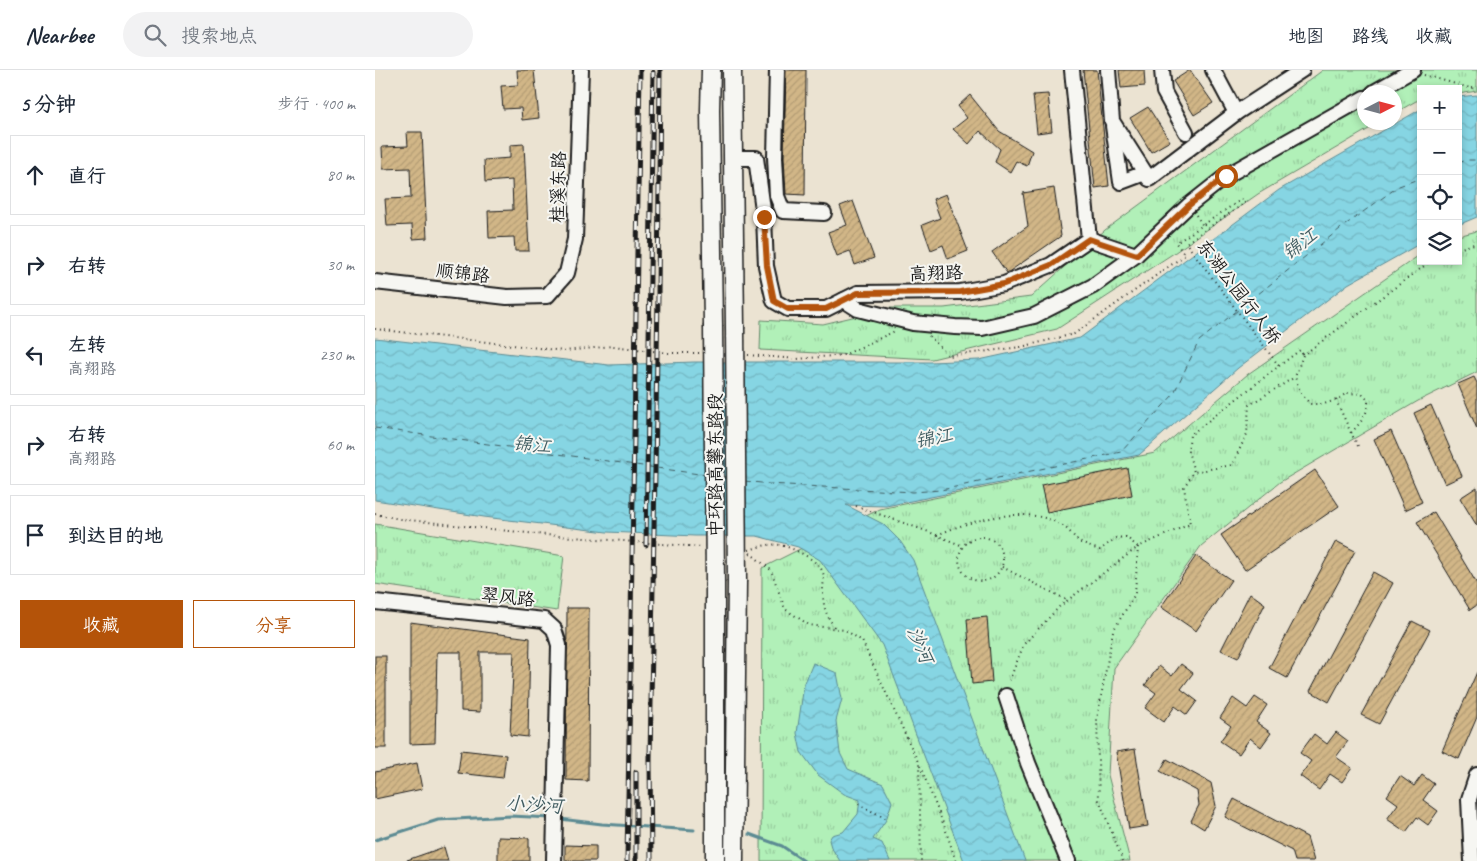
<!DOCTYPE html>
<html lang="zh">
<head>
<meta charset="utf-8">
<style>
  body { margin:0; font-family:Caveat,"LXGW WenKai TC",sans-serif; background:#f2f2f3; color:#1f2937 }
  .controls { position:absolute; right:15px; top:15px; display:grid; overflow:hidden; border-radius:0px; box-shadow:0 2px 8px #0003 }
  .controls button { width:45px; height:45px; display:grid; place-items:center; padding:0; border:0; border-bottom:1px solid #e0e1e3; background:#fff; color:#1f2937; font:25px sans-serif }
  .compass { position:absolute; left:982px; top:15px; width:45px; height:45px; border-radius:50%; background:#fff; box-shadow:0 2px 8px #0003; rotate:84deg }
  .stop { position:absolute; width:15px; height:15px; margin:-11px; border:4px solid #b45309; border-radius:50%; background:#fff }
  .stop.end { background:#b45309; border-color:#fff; box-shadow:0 1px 5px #0008 }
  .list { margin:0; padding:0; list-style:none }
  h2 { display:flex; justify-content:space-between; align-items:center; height:65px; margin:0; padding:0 20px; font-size:21px }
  h2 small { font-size:16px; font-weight:400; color:#747a83 }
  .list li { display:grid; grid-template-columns:32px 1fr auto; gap:15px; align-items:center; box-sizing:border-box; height:80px; margin:0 10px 10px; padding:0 10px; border:1px solid #e0e1e3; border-radius:0px }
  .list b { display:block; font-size:19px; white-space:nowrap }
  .list p { margin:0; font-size:16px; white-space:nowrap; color:#747a83 }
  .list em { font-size:16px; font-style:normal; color:#747a83 }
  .actions { display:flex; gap:10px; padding:15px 20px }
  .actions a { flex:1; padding:11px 0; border:1px solid #b45309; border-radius:0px; text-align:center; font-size:18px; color:#b45309 }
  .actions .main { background:#b45309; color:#fff }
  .icon { flex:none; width:28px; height:28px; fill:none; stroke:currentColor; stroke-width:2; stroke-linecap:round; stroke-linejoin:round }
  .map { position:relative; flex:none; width:1102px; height:791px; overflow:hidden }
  header { display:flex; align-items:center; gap:30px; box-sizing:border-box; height:70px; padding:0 25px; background:#fff; border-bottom:1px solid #e0e1e3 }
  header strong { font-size:24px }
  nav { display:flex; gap:28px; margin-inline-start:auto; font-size:18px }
  .search { width:350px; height:45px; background:#f2f2f3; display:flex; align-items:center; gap:12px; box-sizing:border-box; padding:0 18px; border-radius:28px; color:#747a83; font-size:19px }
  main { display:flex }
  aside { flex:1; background:#fff }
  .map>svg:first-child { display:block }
  .park { fill:url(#park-tufts); stroke:#66866a }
  .water { fill:url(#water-waves); stroke:#5c8b93 }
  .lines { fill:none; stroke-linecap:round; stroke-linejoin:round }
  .stream { stroke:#5c8b93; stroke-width:3 }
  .ferry { stroke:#415d62; stroke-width:1; stroke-dasharray:6 5; stroke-linecap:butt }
  .building { fill:url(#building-hatch); stroke:#1c1c1c }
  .minor-casing { stroke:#1c1c1c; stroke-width:18 }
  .major-casing { stroke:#1c1c1c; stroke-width:21 }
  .path { stroke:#1c1c1c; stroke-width:2; stroke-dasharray:1 4; stroke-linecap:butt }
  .minor { stroke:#f6f6f2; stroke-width:14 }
  .major { stroke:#f6f6f2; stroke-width:18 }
  .rail-casing { stroke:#1c1c1c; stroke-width:5 }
  .rail { stroke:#f6f6f2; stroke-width:3; stroke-dasharray:9; stroke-linecap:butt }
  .major-bridge-casing { stroke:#1c1c1c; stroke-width:21; stroke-linecap:butt }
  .major-bridge { stroke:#f6f6f2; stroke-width:18 }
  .route { stroke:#b45309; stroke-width:6 }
  .labels { text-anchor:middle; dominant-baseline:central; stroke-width:4; stroke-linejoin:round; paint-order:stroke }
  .street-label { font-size:18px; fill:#1c1c1c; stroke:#f6f6f2 }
  .water-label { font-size:19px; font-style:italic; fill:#415d62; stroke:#f6f6f2 }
</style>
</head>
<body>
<header>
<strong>Nearbee</strong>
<div class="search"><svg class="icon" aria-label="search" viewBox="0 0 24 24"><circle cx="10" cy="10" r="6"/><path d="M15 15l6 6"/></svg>搜索地点</div>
<nav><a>地图</a><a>路线</a><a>收藏</a></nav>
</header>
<main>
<aside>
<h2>5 分钟<small>步行 · 400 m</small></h2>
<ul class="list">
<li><svg class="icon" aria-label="ahead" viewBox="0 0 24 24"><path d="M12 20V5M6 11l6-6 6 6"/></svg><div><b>直行</b></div><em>80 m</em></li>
<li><svg class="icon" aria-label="right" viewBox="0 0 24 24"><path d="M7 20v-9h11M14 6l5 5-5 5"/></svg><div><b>右转</b></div><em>30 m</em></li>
<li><svg class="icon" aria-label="left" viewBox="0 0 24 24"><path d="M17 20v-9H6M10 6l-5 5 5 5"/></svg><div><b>左转</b><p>高翔路</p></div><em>230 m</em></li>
<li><svg class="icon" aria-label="right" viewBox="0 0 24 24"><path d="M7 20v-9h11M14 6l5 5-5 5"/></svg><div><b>右转</b><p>高翔路</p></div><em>60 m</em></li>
<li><svg class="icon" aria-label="arrive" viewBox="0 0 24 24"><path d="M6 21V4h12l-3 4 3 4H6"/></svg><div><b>到达目的地</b></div></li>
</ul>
<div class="actions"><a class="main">收藏</a><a>分享</a></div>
</aside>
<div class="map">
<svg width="1102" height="791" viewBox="0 0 1102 791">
  <defs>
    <pattern id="park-tufts" width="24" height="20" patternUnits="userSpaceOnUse" patternTransform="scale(1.25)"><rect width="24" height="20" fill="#b1f0b8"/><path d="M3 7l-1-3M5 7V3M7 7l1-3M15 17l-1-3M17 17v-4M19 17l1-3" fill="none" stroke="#98cd9e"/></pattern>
    <pattern id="water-waves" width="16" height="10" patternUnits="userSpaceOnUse" patternTransform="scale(1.25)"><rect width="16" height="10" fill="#86d5e3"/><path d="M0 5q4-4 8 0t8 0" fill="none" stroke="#73b6c2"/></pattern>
    <pattern id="building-hatch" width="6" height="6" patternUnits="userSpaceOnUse" patternTransform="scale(1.25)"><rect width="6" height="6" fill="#d1b687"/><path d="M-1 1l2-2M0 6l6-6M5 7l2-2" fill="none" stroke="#b39c74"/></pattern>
  </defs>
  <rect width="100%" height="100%" fill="#ebe3d2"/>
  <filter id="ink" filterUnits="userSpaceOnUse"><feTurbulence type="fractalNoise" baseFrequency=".02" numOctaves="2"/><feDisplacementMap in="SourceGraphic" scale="10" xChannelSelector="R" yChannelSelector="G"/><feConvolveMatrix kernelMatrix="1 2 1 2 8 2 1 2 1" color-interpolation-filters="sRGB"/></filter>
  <g filter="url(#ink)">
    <g class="park">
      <polygon points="948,0 1102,0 1102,21 1083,24 1083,19 1046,19 1046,30 1041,31 1020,43 1019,22 989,22 989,52 1004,53 883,124 799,183 682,259 557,289 385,280 386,250 448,254 515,238 569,238 656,227 730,160"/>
      <polygon points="1102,161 1102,302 1043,331 905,412 826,476 739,598 733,705 755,791 386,791 387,498 505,439 780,383 873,304 1046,184 1046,191 1083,191 1083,166"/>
      <polygon points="0,454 189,486 182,541 0,514"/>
    </g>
    <g class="water">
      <polygon points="1102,25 1102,147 1083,155 1083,27"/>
      <polygon points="1046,39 1046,173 973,214 863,298 764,385 511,436 471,435 508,454 525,471 538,490 650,791 589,791 507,575 445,490 423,477 382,466 320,466 232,462 109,447 0,430 0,268 234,295 319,292 555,292 604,290 705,268 904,120"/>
      <polygon points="438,593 462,603 467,629 461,651 465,683 473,699 508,714 517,732 511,750 498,769 507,773 515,791 465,791 456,777 454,770 457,765 468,762 483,744 485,730 469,724 443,705 426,682 422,663 429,615"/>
    </g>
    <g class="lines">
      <g class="stream">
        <polyline points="185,749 227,754 319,760"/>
        <polyline points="374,764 407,776 429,791"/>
        <polyline points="0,770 63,750 136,746 176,748"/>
      </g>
      <g class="ferry">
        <polyline points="1083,93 1092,90 1102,90"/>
        <polyline points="0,358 331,405"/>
        <polyline points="370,411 394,414 538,422 566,420 746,382 798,325 824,271 970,155 1024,116 1046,108"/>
      </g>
    </g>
    <g class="building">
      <polygon points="142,0 159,0 164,48 147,50 146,38 128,39 126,16 143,15"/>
      <polygon points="411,0 431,0 430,125 411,124 409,87"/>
      <polygon points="708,0 722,0 734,116 720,118"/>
      <polygon points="744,0 769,0 770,16 746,18"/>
      <polygon points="815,0 838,33 819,45 798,11"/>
      <polygon points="673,24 677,61 662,63 658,25"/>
      <polygon points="595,25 624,61 657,81 652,96 641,91 635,102 620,92 625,79 605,61 594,74 578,59 592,48 583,36"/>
      <polygon points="773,37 795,71 776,82 755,48"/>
      <polygon points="32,62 47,62 52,168 38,169 37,155 12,156 10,129 36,128 35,98 8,99 7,77 33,76"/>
      <polygon points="149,74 154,181 140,181 139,167 114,168 113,141 138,140 137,110 110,112 109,90 135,88 135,75"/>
      <polygon points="679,118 686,166 632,203 617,182 653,156 648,123"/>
      <polygon points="571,124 593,181 573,189 568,175 556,180 547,155 565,148 558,129"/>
      <polygon points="478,131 499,188 480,195 475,181 462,186 453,162 472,155 465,136"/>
      <polygon points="1099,307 1102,313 1102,359 1083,314"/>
      <polygon points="1056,335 1087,406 1070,414 1039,343"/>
      <polygon points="1016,361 1047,432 1030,440 999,369"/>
      <polygon points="752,398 757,425 672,442 666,415"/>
      <polygon points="940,400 964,436 870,500 846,465"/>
      <polygon points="1102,417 1102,456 1085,428"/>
      <polygon points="1059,442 1102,514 1102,535 1095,540 1042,452"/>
      <polygon points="961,471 980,481 912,608 894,598"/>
      <polygon points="821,486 856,510 821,561 786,537"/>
      <polygon points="998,502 1018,513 954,632 935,621"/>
      <polygon points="875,523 890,534 863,588 846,580"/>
      <polygon points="192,538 214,538 213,711 191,710"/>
      <polygon points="612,547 617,612 597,614 592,549"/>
      <polygon points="1037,551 1055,560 1004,654 986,645"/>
      <polygon points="35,552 155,568 153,667 135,665 139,582 105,582 105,642 86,641 86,582 62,582 60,673 35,674"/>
      <rect x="0" y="586" width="11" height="92"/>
      <polygon points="806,594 818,603 806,619 822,631 812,645 800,636 789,652 770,638 781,623 770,615 784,596 797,606"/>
      <polygon points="1102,602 1102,647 1084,689 1067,681"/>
      <polygon points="880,627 892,635 881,652 896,663 886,677 875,668 864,684 845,671 856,656 845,648 858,628 872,638"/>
      <polygon points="961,662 973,671 961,687 977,698 967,712 955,704 944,720 925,706 936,691 925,683 939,664 952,674"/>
      <polygon points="760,679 773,756 754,759 741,682"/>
      <polygon points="86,680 131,685 128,708 83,703"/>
      <polygon points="792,689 836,713 841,736 829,759 816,751 824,735 822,721 785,701"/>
      <polygon points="42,693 47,719 0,729 0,702"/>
      <polygon points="1047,705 1059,714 1048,730 1063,741 1053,755 1042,747 1031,762 1012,749 1023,734 1012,726 1025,706 1039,716"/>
      <polygon points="859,729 932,767 939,791 920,791 917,781 850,747"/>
      <polygon points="123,767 154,768 154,791 123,791"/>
      <polygon points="190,775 221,776 221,791 190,791"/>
      <polygon points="69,777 73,791 32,791 32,790"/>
    </g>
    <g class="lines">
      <g class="minor-casing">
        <g id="minor">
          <polyline points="402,0 400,87 402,126 408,141 449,143"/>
          <polyline points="733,0 737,51 774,109 861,43 927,0"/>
          <polyline points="787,0 789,22 811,62"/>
          <polyline points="838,0 861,43"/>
          <polyline points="999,22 1038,0"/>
          <polyline points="738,56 746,112 770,103"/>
          <polyline points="358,88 381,88 389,147 391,196 399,231 413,239 451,239 483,223 585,222 629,214 676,195 714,169 697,0"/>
          <polyline points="714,169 761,185"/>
          <polyline points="0,212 132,227 172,226 192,203 200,169 206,0"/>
          <polyline points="469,230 483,239 538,253 580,257 607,258 659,246 718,216 761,185 813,136 851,106 989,28"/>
          <polyline points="0,532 169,550 179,559 184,575 179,791"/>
          <polyline points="631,626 653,693 693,791"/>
          <polyline points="1097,791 1094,729 1102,705"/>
        </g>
      </g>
      <g class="major-casing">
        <g id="major">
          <polyline points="336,0 335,40 338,255"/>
          <polyline points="357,0 360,257"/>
          <polyline points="340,513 340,791"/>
          <polyline points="359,791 362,512"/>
        </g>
      </g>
      <g class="path">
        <polyline points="1049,5 1095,18 1102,17"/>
        <polyline points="821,145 828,156"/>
        <polyline points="1083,179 1102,173"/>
        <polyline points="0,259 189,281 238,276 294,283 326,283"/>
        <polyline points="554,266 574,286 646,277 699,264 810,185 801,173 867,129 870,133 811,173 904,296 815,365 813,381 819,402"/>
        <polyline points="373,285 422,289 469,285 520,261"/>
        <polyline points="904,296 925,280 928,285"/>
        <polyline points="961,330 976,363"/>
        <path d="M983,376l-7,-13c9,-10 18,-19 17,-33l-6,-6 -15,-1 -11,7 -12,4h-14l-10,-12 -5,-15 8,-22 128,-94"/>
        <polyline points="481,436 554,462 588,476"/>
        <polyline points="0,444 25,449 171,465 326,477"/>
        <path d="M562,465c34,-15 90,-31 124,-10 8,4 13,13 20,18 6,3 13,5 19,7l16,-12 10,-1 12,10 -78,59 -36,38 -16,40"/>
        <circle cx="606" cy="489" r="22"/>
        <path d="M374,480c10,-3 20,-7 31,-5 12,2 40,16 43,28 2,5 0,11 0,16 0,18 2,24 12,39"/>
        <polyline points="375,483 396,500 410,539 434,555 470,560 487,571 544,694 546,791"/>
        <polyline points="627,497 692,530"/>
        <polyline points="545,696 570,758 581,791"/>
        <polyline points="483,734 514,750"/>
        <polyline points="748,791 724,730 722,649 738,561 760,524 763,477 815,454 809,417 819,402 857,395 872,364 874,335 920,307"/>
      </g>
      <use href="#minor" class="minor"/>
      <use href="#major" class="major"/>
      <g class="rail-casing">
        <g id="rail">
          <polyline points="271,475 278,2"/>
          <polyline points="261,702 261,791"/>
          <polyline points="252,791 265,0"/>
          <polyline points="276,791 275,690 283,227 285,0"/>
        </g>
      </g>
      <use href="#rail" class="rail"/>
      <g class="major-bridge-casing">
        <g id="major-bridge">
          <polyline points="338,255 340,513"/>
          <polyline points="360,257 362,512"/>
        </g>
      </g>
      <use href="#major-bridge" class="major-bridge"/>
    </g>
  </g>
  <g class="lines" filter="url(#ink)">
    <polyline class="route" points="389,147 392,196 399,231 413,239 451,239 483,223 585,222 629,214 676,195 714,169 762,185 813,136 851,106"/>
  </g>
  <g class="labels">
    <g class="street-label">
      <text transform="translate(183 117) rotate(-88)">桂溪东路</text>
      <text transform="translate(88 203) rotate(7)">顺锦路</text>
      <text transform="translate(561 203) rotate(-2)">高翔路</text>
      <text transform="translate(864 222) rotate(53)">东湖公园行人桥</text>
      <text transform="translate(340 395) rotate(-90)">中环路高攀东路段</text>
      <text transform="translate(133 527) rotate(6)">翠风路</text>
    </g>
    <g class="water-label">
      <text transform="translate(925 174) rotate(-37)">锦江</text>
      <text transform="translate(559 368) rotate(-12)">锦江</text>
      <text transform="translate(157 375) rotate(5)">锦江</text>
      <text transform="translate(545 575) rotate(67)">沙河</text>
      <text transform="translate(159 735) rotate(3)">小沙河</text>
    </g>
  </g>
</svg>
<div class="controls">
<button>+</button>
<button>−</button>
<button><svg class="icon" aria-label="locate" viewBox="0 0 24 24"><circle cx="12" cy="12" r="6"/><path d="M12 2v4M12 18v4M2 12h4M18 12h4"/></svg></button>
<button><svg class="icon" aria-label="layers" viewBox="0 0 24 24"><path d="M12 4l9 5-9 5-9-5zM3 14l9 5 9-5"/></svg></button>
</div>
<svg class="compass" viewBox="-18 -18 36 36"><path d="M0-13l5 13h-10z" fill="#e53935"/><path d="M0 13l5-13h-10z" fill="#747a83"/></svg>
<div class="stop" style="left:851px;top:106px"></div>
<div class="stop end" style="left:389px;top:147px"></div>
</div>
</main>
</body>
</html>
